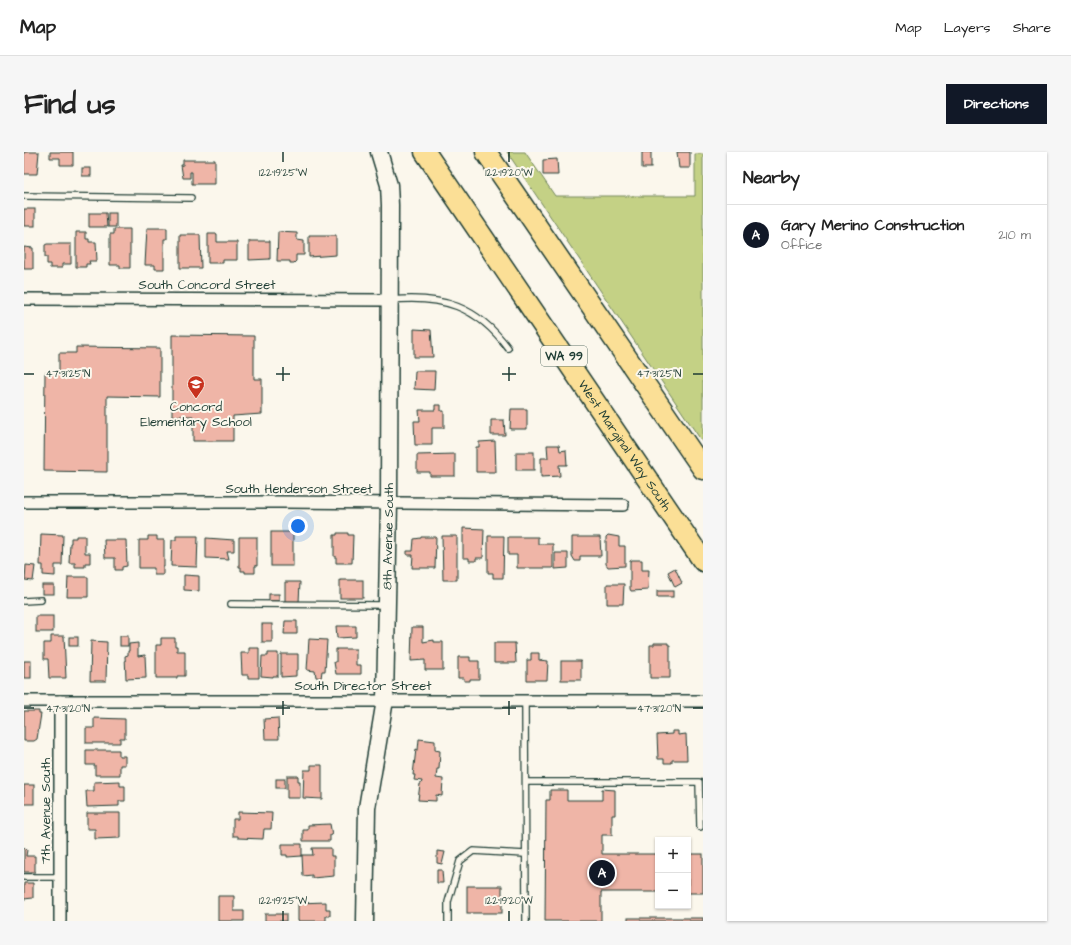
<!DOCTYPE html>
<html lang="en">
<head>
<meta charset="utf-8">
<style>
  body { margin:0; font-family:"Architects Daughter",sans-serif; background:#f6f6f6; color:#222 }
  .controls { position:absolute; right:12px; bottom:12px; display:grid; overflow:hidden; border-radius:0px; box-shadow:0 1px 3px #0004 }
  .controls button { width:36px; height:36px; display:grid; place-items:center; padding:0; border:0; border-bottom:1px solid #e0e0e0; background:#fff; color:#222; font:20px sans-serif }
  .you { position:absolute; left:274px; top:374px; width:14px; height:14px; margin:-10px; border:3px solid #fff; border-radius:50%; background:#1a73e8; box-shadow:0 0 0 6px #1a73e833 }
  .badge { display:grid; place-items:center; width:26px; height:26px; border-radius:50%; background:#111827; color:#fff; font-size:13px; font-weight:700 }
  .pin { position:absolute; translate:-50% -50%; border:2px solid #fff; box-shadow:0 1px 4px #0006 }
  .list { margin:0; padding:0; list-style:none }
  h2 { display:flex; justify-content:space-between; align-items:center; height:52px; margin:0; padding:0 16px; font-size:17px }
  h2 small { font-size:13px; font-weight:400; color:#767676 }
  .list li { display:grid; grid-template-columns:26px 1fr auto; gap:12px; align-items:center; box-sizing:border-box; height:60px; padding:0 16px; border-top:1px solid #e0e0e0 }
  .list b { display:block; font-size:15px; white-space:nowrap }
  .list p { margin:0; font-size:13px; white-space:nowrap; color:#767676 }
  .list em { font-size:13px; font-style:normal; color:#767676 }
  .map { position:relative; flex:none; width:679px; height:769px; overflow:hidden; border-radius:0px }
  header { display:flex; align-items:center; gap:24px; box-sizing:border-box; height:56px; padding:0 20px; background:#fff; border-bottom:1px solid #e0e0e0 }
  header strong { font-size:19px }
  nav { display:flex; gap:22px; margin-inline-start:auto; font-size:14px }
  .intro { display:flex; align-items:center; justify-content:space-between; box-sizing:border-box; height:96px; padding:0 24px }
  h1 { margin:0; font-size:28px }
  .button { padding:10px 18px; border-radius:0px; background:#111827; color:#fff; font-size:14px; font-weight:700 }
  main { display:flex; gap:24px; padding:0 24px }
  aside { flex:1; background:#fff; border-radius:0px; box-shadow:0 1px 3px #0004 }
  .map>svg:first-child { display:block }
  .green { fill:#c4d185; stroke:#72875c }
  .building { fill:#efb5a7; stroke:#1f3d34 }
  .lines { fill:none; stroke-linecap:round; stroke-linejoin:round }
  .lane-casing { stroke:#1f3d34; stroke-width:8 }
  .street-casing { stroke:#1f3d34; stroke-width:14 }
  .secondary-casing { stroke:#1f3d34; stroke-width:19 }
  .highway-casing { stroke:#1f3d34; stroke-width:23 }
  .lane { stroke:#fbf7ec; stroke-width:5.5 }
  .street { stroke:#fbf7ec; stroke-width:11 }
  .secondary { stroke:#fbf7ec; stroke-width:16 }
  .highway { stroke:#fbdf96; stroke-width:20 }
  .ticks { fill:none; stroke:#1f3d34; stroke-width:1.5 }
  .labels { text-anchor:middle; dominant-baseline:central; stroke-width:4; stroke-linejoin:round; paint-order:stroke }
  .shield { fill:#fbf7ec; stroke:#61756b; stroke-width:1 }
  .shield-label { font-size:12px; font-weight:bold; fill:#1f3d34 }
  .street-label { font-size:13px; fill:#1f3d34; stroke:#fbf7ec }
  .poi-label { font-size:13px; fill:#1f3d34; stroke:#fbf7ec }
  .ticks-label { font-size:10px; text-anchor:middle; fill:#1f3d34; stroke:#fbf7ec; stroke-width:4; stroke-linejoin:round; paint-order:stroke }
</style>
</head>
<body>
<header>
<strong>Map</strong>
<nav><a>Map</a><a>Layers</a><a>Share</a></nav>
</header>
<div class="intro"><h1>Find us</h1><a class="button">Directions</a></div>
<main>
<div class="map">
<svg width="679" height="769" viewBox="0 0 679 769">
  <rect width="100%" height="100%" fill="#fbf7ec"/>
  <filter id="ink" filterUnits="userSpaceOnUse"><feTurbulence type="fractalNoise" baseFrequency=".025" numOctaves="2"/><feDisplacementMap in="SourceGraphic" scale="8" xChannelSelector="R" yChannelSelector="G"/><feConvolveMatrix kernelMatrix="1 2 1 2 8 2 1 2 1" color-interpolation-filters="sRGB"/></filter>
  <g filter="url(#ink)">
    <polygon class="green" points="483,0 501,0 531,44 671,44 671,2 679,2 679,291"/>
    <g class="building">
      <polygon points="0,0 15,0 13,22 0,22"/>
      <polygon points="26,0 49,0 49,13 36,13 36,6 26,6"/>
      <rect x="618" y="0" width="9" height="16"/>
      <polygon points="653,0 666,0 666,16 655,16"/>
      <polygon points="533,7 534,23 519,23 519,8"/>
      <polygon points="159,8 191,8 191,32 168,32 168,20 166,20 166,26 159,26 157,13 159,13"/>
      <rect x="58" y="16" width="9" height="8"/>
      <rect x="0" y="57" width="11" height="17"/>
      <polygon points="65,61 82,61 83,75 65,75"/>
      <rect x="84" y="61" width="8" height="14"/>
      <polygon points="123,76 143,76 143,87 140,87 140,117 131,117 131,113 121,113"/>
      <polygon points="90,77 106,77 106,116 96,116 96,113 86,113 86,82 90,82"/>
      <polygon points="52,80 62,80 62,87 65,87 65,90 72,90 73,109 65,109 66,112 62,112 62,115 52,115"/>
      <polygon points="254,80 273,81 273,88 280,89 280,103 272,103 272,109 270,111 266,111 266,109 253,109"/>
      <polygon points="184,82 193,82 193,90 213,90 213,108 199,108 199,111 184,111"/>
      <polygon points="156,83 176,83 177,116 156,116"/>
      <polygon points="285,84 312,84 312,103 285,105"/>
      <polygon points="225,89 246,89 246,107 225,108"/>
      <polygon points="23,92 47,92 47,112 38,112 38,116 26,116 26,112 23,112 23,105 21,105 21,93"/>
      <polygon points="0,95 9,96 9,117 0,117"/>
      <polygon points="390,177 407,178 409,205 390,205"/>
      <polygon points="148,183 230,184 230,227 238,227 238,262 209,264 209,289 169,289 169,264 148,264"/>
      <polygon points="52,195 136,196 136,245 83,244 83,320 20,319 21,221 35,221 35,201 52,201"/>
      <polygon points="391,219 411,219 410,238 390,237"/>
      <polygon points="411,253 417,253 417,259 420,259 420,276 408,276 408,293 391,293 390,269 396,269 395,258 411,258"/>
      <polygon points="487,257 503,257 503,277 486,277"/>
      <polygon points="467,268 480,268 481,283 467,283"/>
      <polygon points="471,289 472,320 452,320 452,295 455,295 455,290"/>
      <polygon points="523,293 535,293 536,299 542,298 543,313 535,313 536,324 517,325 517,306 524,306"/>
      <rect x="492" y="300" width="18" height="18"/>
      <polygon points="431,302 431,324 406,324 406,320 393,320 393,303"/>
      <polygon points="439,376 460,377 459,406 452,406 452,409 445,409 445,406 439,406"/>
      <rect x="247" y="380" width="22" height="34"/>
      <polygon points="313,381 324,381 324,383 329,383 328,411 312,411 312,405 310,405 310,383 313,383"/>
      <polygon points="17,382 39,383 38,413 31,413 31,424 19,423 19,413 16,413"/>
      <polygon points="584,383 595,385 595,394 601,394 601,414 584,415 582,412 582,385"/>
      <polygon points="52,384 61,384 61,401 66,401 66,411 61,411 61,415 51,415 51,411 45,411 46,391 47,391 47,386 52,386"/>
      <polygon points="124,384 133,384 133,388 140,388 140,415 139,415 139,423 130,423 130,416 115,416 115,388 124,388"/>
      <polygon points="152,384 174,384 173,415 147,414 148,388 152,388"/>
      <polygon points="418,384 433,384 433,428 419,428"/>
      <polygon points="464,384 480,384 479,426 469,426 469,421 464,421"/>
      <polygon points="215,385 233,385 233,414 231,414 231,421 221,421 221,419 217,419 217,415 215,415"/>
      <polygon points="397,385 412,385 411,416 388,416 389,403 383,403 383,399 389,399 390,387 397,386"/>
      <polygon points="484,385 514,385 514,392 529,392 529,416 493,416 493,403 484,403"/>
      <polygon points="548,385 576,385 577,404 556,404 556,409 551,409 548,404"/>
      <polygon points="182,386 210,388 210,399 203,399 205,407 182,406"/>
      <polygon points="80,388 102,388 103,414 98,415 98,418 91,418 91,406 81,406"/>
      <polygon points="531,401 544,401 544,416 531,417"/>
      <polygon points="608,408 618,408 618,418 625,418 624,438 607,439 606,437 606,409"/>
      <polygon points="2,413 11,414 9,429 1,428"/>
      <polygon points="651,416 658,431 651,435 644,420"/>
      <polygon points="160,423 175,424 175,439 160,438"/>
      <polygon points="44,425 64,425 64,445 43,445"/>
      <rect x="316" y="428" width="23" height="18"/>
      <polygon points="261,430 276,430 275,450 261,450"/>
      <polygon points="583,432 600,432 599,452 583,452"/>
      <rect x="18" y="433" width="12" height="9"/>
      <rect x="633" y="439" width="16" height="6"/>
      <rect x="245" y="442" width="10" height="7"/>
      <rect x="12" y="464" width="17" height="16"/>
      <polygon points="261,469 273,469 273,482 260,482"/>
      <rect x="238" y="472" width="10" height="18"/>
      <polygon points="312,474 332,474 332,485 313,486"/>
      <polygon points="388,475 399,475 399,490 410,488 410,490 419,490 419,518 401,518 401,508 387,509"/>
      <polygon points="27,484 40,484 42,526 25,526 24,507 20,507 20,491 27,491"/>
      <rect x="96" y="484" width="8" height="10"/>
      <rect x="45" y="485" width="9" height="9"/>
      <polygon points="137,486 151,486 151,494 153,494 153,499 161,499 161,524 153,524 153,526 132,526 132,493 137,493"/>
      <polygon points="285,487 303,488 301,519 298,519 297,526 292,525 291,519 283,518"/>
      <polygon points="67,489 83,490 82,529 66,529"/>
      <polygon points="114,491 114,504 121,503 122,526 102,527 101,504 104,503 104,499 105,499 105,492"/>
      <polygon points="470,491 491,491 492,511 470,511"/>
      <polygon points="630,491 644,491 644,493 646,493 646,526 626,526 626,493 630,493"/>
      <polygon points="225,496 235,496 235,526 224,526 224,523 218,523 217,501 225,501"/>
      <polygon points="312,497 332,497 332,513 337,513 337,522 312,522 310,510 312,510"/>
      <polygon points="244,501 254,501 254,524 249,524 249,525 237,524 238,504 244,504"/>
      <polygon points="507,501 515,501 515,508 524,509 523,528 503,528 503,508 507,508"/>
      <polygon points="257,502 274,502 274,518 272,518 272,524 257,525"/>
      <polygon points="434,505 446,505 446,509 455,509 455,527 446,527 446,529 440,529 440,526 434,526"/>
      <rect x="0" y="509" width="7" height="17"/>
      <rect x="537" y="509" width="20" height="19"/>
      <polygon points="0,559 15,559 15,562 17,562 13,587 10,589 0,589"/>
      <polygon points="70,566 101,567 101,586 96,586 96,591 62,591 62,576 70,576"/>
      <polygon points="254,566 255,587 241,587 240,567"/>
      <polygon points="648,579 654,579 654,583 662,582 663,608 648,608 648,611 640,611 640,607 634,607 633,583 648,582"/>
      <polygon points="395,587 411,589 411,598 416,599 415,617 413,617 412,626 419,627 418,644 412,643 412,649 394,648 396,632 397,632 398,629 390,628 391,623 389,623 392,597 394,598"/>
      <polygon points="62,598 95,598 95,604 101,604 101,613 96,613 96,623 71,623 71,613 62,613"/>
      <polygon points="287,613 298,613 298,647 279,646 280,618 287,618"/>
      <polygon points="263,624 274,624 274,629 276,629 276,646 263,646"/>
      <rect x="252" y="627" width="9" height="9"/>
      <polygon points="96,629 96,634 101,634 101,649 95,649 95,654 63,655 62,639 70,639 70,630"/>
      <rect x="0" y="633" width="10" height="19"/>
      <polygon points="578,637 591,638 591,663 588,663 588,683 578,683 578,702 634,702 634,740 577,740 577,769 521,769 522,648 526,648 526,638 543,638 543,648 578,648"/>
      <polygon points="214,660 248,661 247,677 240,677 239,687 214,686 214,684 209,684 209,667 214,667"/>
      <polygon points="63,661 96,661 96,686 71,687 71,677 63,677"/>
      <polygon points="306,672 308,683 306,683 306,689 279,689 279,678 284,678 284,673"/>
      <polygon points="258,692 278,692 278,704 263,705 263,703 258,703"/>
      <polygon points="0,695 3,698 2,704 11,704 11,720 0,720"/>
      <polygon points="288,696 307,696 307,704 310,704 310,724 288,726 288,723 279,724 278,703 289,703"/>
      <polygon points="413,699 421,700 418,712 413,711"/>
      <rect x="664" y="702" width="15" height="39"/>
      <polygon points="413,718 418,718 419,731 413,731"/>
      <polygon points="0,731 9,731 9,746 0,747"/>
      <rect x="443" y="734" width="35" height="27"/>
      <polygon points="194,744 210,744 210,759 220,759 220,769 194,769"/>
      <polygon points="302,750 302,757 306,757 306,764 302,764 302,769 274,769 274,751"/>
      <rect x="241" y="762" width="21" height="7"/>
      <rect x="604" y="766" width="75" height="3"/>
    </g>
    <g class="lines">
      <g class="lane-casing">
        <g id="lane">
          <polyline points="0,44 167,46"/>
          <path d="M367,148c51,-5 86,6 117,48"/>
          <polyline points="0,449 17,448"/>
          <polyline points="207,452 362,453"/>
          <polyline points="501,548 502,769"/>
          <polyline points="502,630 675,630 676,675"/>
          <polyline points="0,725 36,725"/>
          <polyline points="424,769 424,750 436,709 449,699 501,702"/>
        </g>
      </g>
      <g class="street-casing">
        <g id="street">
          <polyline points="0,147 365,148"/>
          <polyline points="0,350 258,350 599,353"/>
          <polyline points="0,549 679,549"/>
          <polyline points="36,769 36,549"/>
        </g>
      </g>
      <g class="secondary-casing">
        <g id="secondary">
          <path id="s1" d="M341,769l2,-113 18,-108 4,-197 1,-298 -1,-20 -10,-33"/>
        </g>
      </g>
      <g class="highway-casing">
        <g id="highway">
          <path id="s2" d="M401,0l278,409"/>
          <polyline points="462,0 679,317"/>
        </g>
      </g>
      <use href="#lane" class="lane"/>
      <use href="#street" class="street"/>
      <use href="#secondary" class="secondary"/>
      <use href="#highway" class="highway"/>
    </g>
  </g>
  <path class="ticks" d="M259,0v10M485,0v10M259,215v14M485,215v14M0,222h10M252,222h14M478,222h14M669,222h10M259,549v14M485,549v14M0,556h10M252,556h14M478,556h14M669,556h10M259,759v10M485,759v10"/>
  <defs>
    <g id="school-pin" transform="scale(0.9)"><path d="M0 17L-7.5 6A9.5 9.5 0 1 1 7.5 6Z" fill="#c8321e" stroke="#fbf7ec"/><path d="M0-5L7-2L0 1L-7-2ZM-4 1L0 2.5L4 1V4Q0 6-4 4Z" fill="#fff"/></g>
  </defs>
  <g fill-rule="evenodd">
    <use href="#school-pin" x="172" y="232"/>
  </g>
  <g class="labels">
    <rect class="shield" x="517" y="194" width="46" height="20" rx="3"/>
    <g class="shield-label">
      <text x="540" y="204">WA 99</text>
    </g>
    <g class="street-label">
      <text x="183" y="133">South Concord Street</text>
      <text stroke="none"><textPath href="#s2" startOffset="355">West Marginal Way South</textPath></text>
      <text x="275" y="337">South Henderson Street</text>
      <text stroke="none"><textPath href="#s1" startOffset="386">8th Avenue South</textPath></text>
      <text x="339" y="534">South Director Street</text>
      <text transform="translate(22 659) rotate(-90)">7th Avenue South</text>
    </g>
    <g class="poi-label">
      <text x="172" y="255">Concord<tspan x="172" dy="15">Elementary School</tspan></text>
    </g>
  </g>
  <g class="ticks-label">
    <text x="259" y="24">122°19'25"W</text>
    <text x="485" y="24">122°19'20"W</text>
    <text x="44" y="225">47°31'25"N</text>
    <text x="635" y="225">47°31'25"N</text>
    <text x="44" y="560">47°31'20"N</text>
    <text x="635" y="560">47°31'20"N</text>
    <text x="259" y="752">122°19'25"W</text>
    <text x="485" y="752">122°19'20"W</text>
  </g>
</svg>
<div class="controls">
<button>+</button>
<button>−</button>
</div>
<div class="you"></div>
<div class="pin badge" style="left:578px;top:721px">A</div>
</div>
<aside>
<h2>Nearby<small></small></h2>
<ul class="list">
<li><span class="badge">A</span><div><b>Gary Merino Construction</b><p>Office</p></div><em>210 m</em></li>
</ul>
</aside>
</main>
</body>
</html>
